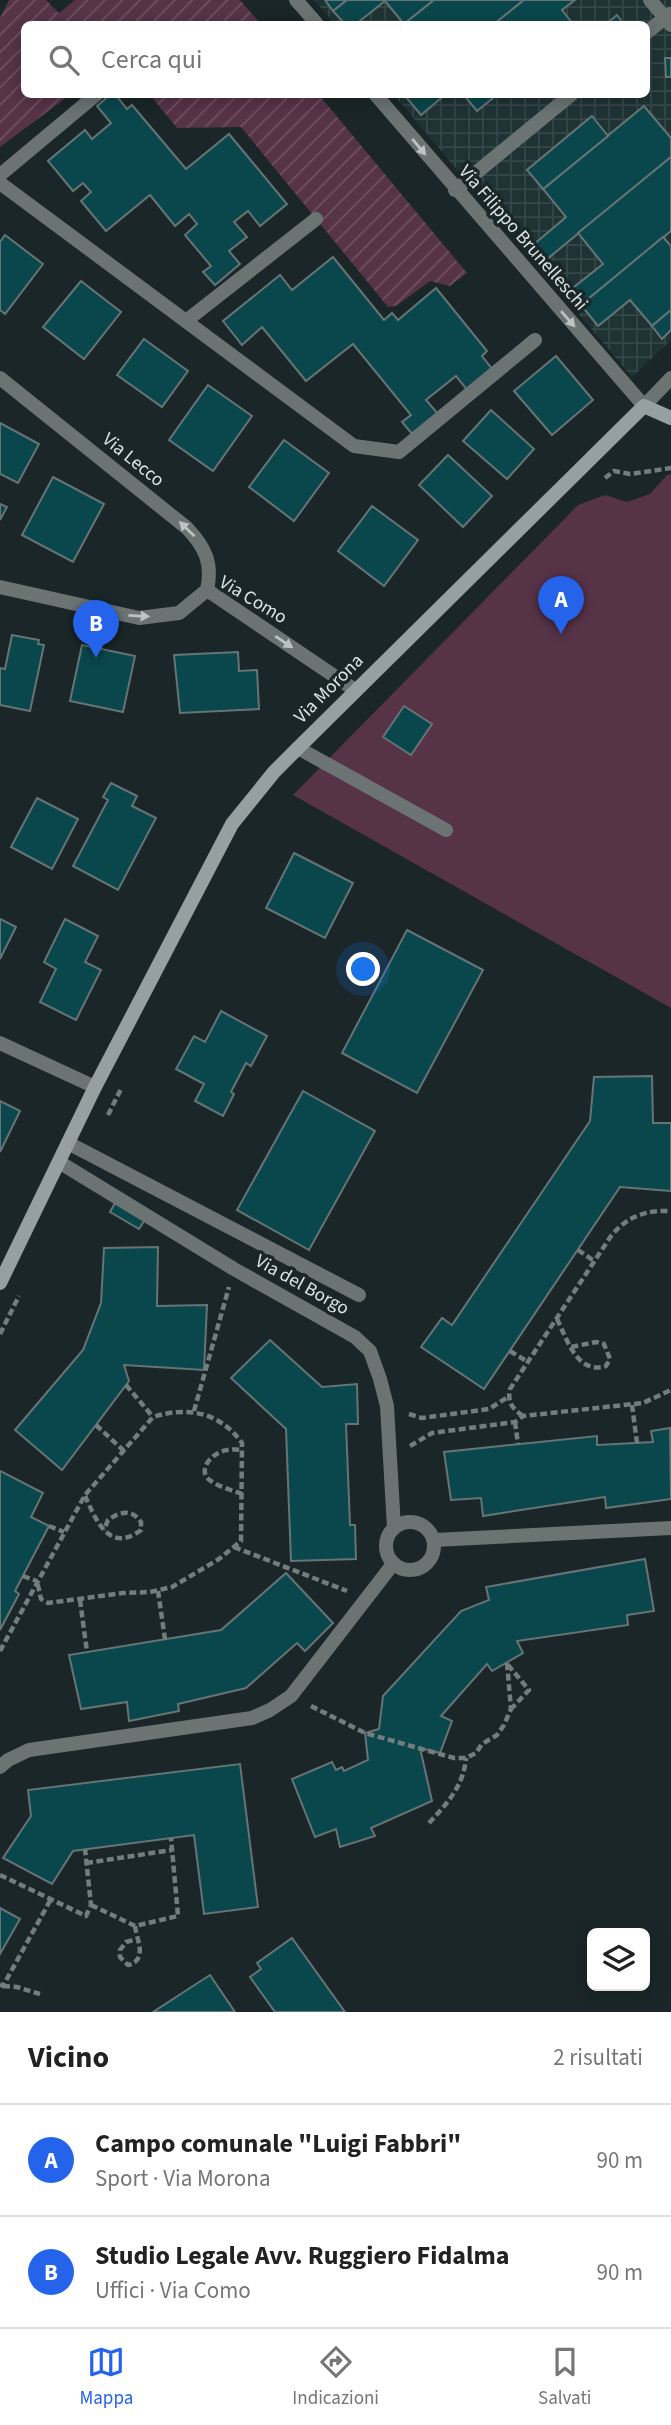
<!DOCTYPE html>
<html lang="it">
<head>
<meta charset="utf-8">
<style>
  body { margin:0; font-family:"Source Sans 3",sans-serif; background:#f6f6f6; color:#222 }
  .controls { position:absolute; right:21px; bottom:21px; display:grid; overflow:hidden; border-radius:10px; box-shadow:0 4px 18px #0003 }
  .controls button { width:63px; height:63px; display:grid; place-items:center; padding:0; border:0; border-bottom:2px solid #e0e0e0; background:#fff; color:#222; font:35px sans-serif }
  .you { position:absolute; left:364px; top:970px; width:24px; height:24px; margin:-18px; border:5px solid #fff; border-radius:50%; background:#1a73e8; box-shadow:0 0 0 10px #1a73e833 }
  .badge { display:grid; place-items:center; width:46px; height:46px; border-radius:50%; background:#2563eb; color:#fff; font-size:23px; font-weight:700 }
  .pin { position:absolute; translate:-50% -58px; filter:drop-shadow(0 2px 4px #0008) }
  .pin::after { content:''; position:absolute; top:37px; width:24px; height:21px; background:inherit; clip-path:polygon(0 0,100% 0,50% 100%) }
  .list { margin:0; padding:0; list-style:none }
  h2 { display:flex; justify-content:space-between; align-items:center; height:91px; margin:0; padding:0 28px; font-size:30px }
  h2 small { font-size:23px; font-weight:400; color:#767676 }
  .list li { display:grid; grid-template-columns:46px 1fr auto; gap:21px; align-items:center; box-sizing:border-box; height:112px; padding:0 28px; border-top:2px solid #e0e0e0 }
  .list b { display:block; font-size:26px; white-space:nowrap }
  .list p { margin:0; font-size:23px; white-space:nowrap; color:#767676 }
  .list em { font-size:23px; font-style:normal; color:#767676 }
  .icon { flex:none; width:38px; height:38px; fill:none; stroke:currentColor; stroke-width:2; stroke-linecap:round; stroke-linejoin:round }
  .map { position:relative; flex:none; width:671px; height:2012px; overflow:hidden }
  .search { position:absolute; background:#fff; box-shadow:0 4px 18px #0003; left:21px; right:21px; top:21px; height:77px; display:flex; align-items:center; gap:18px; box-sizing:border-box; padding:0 24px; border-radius:10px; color:#767676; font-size:26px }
  .sheet { height:315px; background:#fff }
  nav { display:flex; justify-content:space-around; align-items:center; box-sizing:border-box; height:98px; border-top:2px solid #e0e0e0; background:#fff; font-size:19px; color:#767676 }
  nav a { display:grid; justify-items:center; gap:4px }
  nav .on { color:#2563eb }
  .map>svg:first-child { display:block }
  .industrial { fill:url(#industrial-grid) }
  .garden { fill:url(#garden-furrows) }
  .pitch { fill:#573348 }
  .building { fill:#0a474c; stroke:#667475; stroke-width:2 }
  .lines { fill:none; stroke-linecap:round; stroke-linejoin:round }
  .path { stroke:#737d7d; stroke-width:4.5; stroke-dasharray:7 3.5; stroke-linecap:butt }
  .service { stroke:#6c7373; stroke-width:14 }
  .minor { stroke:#6c7373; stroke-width:14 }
  .secondary { stroke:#96a0a1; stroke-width:14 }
  .oneway { fill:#bbc3c3 }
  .labels { text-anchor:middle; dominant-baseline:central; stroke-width:7; stroke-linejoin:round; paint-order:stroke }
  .street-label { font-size:19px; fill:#dde5e5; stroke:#1a2627 }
</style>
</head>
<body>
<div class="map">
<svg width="671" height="2012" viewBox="0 0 671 2012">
  <defs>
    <pattern id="industrial-grid" width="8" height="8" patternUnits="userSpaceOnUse" patternTransform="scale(1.75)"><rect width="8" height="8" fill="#1f3335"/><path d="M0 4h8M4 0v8" fill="none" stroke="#344748"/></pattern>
    <pattern id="garden-furrows" width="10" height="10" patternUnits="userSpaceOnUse" patternTransform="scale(1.75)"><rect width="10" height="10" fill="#573348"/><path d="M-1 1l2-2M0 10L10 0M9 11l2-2" fill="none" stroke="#6f5062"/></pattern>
  </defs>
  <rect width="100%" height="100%" fill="#1a2627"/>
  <polygon class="industrial" points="314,0 671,0 671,340 632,377 394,95 646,94 646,24 335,24"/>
  <g class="garden">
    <polygon points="9,0 46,0 59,13 75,0 240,0 261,24 24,24 24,94 70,95 0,147 0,18"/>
    <polygon points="150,95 319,95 467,273 450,286 430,281 396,306 388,307 241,127 177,128"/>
  </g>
  <polygon class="pitch" points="671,474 671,1008 293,795 578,505 605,495 627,502 650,494 667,475"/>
  <g class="building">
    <polygon points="325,0 347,0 333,11"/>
    <polygon points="347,0 434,0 404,24 385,1 356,24 345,24 333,11"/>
    <polygon points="434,0 524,0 494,24 404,24"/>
    <polygon points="524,0 575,0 562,10 573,24 494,24"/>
    <polygon points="617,15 623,23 606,24"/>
    <polygon points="665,58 671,58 671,77 666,77"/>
    <polygon points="111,94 115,94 127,109 132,105 186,169 229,134 287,204 260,226 248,211 234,222 247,237 229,251 240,264 215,285 203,272 211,266 185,235 197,224 189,214 175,226 150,195 106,231 81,201 91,192 83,183 73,191 48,161 85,130 92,139 111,123 97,106"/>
    <polygon points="409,94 446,94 421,115 406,97"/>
    <polygon points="463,94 498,94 477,111"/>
    <polygon points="644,106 671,138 671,157 546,260 533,245 566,217 543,189"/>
    <polygon points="592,116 608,136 543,189 527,170"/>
    <polygon points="671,157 671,231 581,305 569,291 603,264 578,233"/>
    <polygon points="5,235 43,264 5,314 0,310 0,242"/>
    <polygon points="663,237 671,246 671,310 652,326 630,300 598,326 581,305"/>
    <polygon points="333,257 384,320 392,313 398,320 436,288 487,351 482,356 493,370 468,391 456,376 426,400 438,414 413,435 402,422 411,415 353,344 306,381 262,327 242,345 223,321 280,275 292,290"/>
    <polygon points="81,281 121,312 84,359 43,327"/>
    <polygon points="671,310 671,330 662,339 652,326"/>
    <polygon points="144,339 188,371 162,407 117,375"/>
    <polygon points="556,356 593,400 552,435 514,391"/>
    <polygon points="208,385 252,416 213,471 169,440"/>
    <polygon points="491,410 534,449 507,479 463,441"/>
    <polygon points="0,423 39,444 18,483 0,474"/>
    <polygon points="284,440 329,473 294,521 249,487"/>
    <polygon points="448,455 492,496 463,527 419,485"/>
    <polygon points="53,477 104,504 73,562 22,535"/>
    <polygon points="0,504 7,507 0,520"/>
    <polygon points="372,506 418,540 384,586 338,551"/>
    <polygon points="12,635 39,640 38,644 44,645 30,711 0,705 0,668 5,669"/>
    <polygon points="82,645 135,656 123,712 70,701"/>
    <polygon points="238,652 239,671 257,670 259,709 180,713 174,655"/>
    <polygon points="404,706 432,724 411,755 383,737"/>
    <polygon points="111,783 137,796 132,806 156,818 118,890 73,866 108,800 103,797"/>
    <polygon points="37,798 78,819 52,869 11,847"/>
    <polygon points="294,853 353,883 325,938 266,908"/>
    <polygon points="0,919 16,927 0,959"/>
    <polygon points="65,919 98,936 85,962 101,970 76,1020 40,1002 56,969 44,962"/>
    <polygon points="407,930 483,970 417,1093 342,1053"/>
    <polygon points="221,1011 267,1036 251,1066 246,1063 231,1092 234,1094 223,1116 195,1101 204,1084 176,1069 194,1036 205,1042"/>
    <polygon points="652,1076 653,1123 671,1123 671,1191 620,1187 484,1389 421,1347 442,1318 452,1325 590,1121 594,1077"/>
    <polygon points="303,1091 375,1131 309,1250 237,1210"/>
    <polygon points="0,1101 20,1111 0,1152"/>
    <polygon points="116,1201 146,1218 139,1229 110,1212"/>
    <polygon points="158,1247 157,1306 207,1305 204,1370 124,1365 129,1381 62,1470 15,1430 83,1350 101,1303 104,1248"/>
    <polygon points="270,1340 322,1387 357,1384 358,1424 346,1424 350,1525 355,1525 356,1559 291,1561 286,1429 231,1378"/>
    <polygon points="670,1428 671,1499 606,1508 605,1497 483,1516 481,1498 451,1500 444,1452 597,1436 597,1445 653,1442 651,1431"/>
    <polygon points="0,1471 43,1493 31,1517 49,1526 15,1591 19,1594 0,1630"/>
    <polygon points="645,1559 654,1611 627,1615 628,1625 517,1641 523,1653 492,1671 487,1664 441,1716 452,1721 440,1753 420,1748 432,1801 371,1828 375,1836 340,1847 336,1829 315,1837 292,1779 332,1762 336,1770 342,1767 344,1771 368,1760 365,1733 379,1729 383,1696 461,1611 489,1600 486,1587"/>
    <polygon points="286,1573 333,1623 305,1651 297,1643 246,1688 178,1704 179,1711 129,1721 127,1702 81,1709 69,1655 221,1630"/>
    <polygon points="240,1764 258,1907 204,1914 194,1835 73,1851 52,1884 3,1858 31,1816 28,1790"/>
    <polygon points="0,1908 20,1919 0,1954"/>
    <polygon points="292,1938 345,2012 275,2012 250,1977 261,1969 257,1963"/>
    <polygon points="210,1975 235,2012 153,2012"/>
  </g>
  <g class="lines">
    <g class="path">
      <polyline points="605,478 614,471 630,474 671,468"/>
      <polyline points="108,1115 121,1089"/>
      <polyline points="578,1250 594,1261"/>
      <path d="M557,1319c10,20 20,56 49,47l4,-7 -6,-15 -8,-2 -25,5"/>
      <polyline points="0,1334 19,1296"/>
      <polyline points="510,1351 528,1362"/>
      <polyline points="126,1385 153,1417"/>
      <polyline points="632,1405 637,1443"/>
      <polyline points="194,1411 229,1287"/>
      <polyline points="409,1414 422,1418 489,1409 508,1397"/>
      <path d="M523,1416c-10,-7 -16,-13 -13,-27l101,-153c17,-20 34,-26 60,-25"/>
      <polyline points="515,1422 518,1444"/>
      <polyline points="96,1425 124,1451"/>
      <polyline points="410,1446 432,1433 515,1422 523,1416 643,1403 671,1390"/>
      <path d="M242,1494c-10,-4 -23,-7 -31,-13 -14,-9 -2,-24 9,-29 7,-3 15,-3 22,-2"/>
      <path d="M85,1496c11,24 24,58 56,34v-8c-9,-13 -20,-11 -33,-2l-4,10"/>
      <polyline points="49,1526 64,1532"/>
      <polyline points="234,1547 347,1591"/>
      <polyline points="23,1576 37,1581"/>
      <polyline points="158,1591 165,1639"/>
      <polyline points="80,1600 87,1652"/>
      <path d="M0,1651l85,-156 68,-78c34,-11 67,-5 89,26l-1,98 -22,18 -47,28 -22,5 -27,1 -75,10 -7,-4 -4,-18"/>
      <polyline points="508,1665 529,1690 512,1708"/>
      <polyline points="311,1706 365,1733 454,1758 466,1758 476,1753 482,1744 497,1735 504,1725 511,1709 507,1663"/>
      <path d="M429,1823c18,-19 35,-38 37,-65"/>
      <polyline points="86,1863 172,1850"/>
      <polyline points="0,1875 86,1916 91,1905 85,1849"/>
      <polyline points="91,1905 135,1926 178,1916 171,1838"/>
      <path d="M135,1926c2,15 13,34 -7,39l-8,-8v-7l6,-8 11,-3"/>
      <polyline points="0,1984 3,1986 51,1899"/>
      <polyline points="3,1986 17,1987 40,1994"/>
    </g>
    <g class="service">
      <polyline points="0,175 97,94"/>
      <polyline points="0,183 354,446 399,452 535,340"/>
      <polyline points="186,321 316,219"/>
      <polyline points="298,748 446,830"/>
      <polyline points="68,1143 359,1295"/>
      <polyline points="59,1162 234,1269 355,1337 370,1351 380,1379 387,1406 394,1528"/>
      <circle cx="410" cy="1546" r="24"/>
      <polyline points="434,1540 671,1528"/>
      <polyline points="0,1767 8,1760 29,1750 252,1718 270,1710 291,1696 393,1564"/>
    </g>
    <g class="minor">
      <polyline points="296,0 317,24"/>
      <polyline points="650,0 671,25"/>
      <polyline points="646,33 670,14"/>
      <polyline points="375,94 644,406 671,378"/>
      <polyline points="455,190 572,94"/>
      <path d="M0,378l187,150c18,19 26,35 20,62"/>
      <polyline points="0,587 139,618 179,613 207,590"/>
      <polyline points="207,590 355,690"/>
      <polyline points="0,1043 95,1087"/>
    </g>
    <polyline class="secondary" points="0,1283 95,1087 232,824 274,772 298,748 644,406 671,418"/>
  </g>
  <defs><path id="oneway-solid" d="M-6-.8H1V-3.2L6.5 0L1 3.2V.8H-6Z" transform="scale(1.75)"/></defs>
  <g class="oneway">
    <use href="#oneway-solid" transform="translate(419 147) rotate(50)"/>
    <use href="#oneway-solid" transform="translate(568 319) rotate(49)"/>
    <use href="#oneway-solid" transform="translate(187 529) rotate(-136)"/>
    <use href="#oneway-solid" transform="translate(139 616) rotate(3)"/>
    <use href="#oneway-solid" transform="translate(284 642) rotate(34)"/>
  </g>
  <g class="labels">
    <g class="street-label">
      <text transform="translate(523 238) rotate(49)">Via Filippo Brunelleschi</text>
      <text transform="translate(133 460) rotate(39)">Via Lecco</text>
      <text transform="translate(253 600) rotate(31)">Via Como</text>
      <text transform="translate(329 689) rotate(-45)">Via Morona</text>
      <text transform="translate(302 1285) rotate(29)">Via del Borgo</text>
    </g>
  </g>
</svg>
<div class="controls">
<button><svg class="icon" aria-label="layers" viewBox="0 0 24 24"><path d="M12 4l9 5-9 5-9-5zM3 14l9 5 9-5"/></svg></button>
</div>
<div class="you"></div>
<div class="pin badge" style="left:561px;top:634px">A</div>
<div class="pin badge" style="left:96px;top:658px">B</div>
<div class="search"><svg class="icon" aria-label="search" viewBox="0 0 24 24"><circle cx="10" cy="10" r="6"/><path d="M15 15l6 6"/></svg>Cerca qui</div>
</div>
<section class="sheet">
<h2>Vicino<small>2 risultati</small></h2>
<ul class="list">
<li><span class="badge">A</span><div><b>Campo comunale &quot;Luigi Fabbri&quot;</b><p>Sport · Via Morona</p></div><em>90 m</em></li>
<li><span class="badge">B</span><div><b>Studio Legale Avv. Ruggiero Fidalma</b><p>Uffici · Via Como</p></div><em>90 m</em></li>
</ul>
</section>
<nav>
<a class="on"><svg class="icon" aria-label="map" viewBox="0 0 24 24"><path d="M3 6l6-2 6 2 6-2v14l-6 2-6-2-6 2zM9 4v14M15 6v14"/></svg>Mappa</a>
<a><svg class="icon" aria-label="directions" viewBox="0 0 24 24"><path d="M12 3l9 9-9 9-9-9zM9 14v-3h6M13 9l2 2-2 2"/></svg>Indicazioni</a>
<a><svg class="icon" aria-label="saved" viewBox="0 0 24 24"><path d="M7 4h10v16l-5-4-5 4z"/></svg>Salvati</a>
</nav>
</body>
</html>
